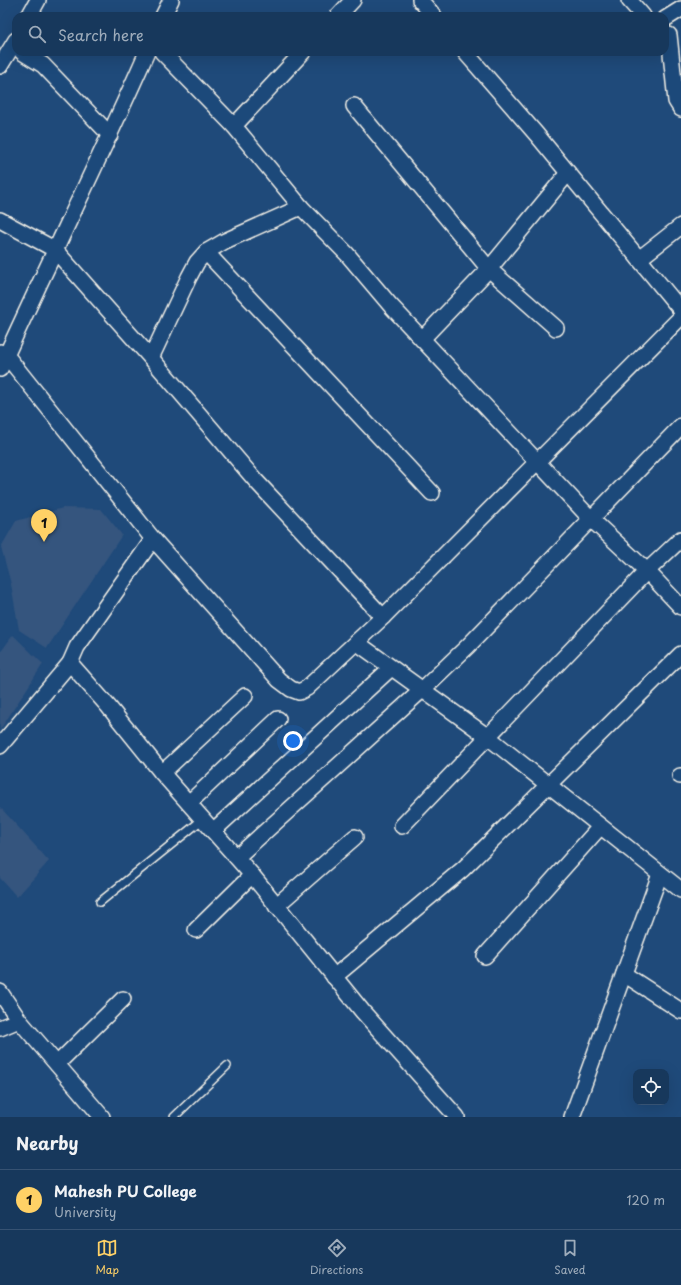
<!DOCTYPE html>
<html lang="en">
<head>
<meta charset="utf-8">
<style>
  body { margin:0; font-family:"Playpen Sans",sans-serif; background:#203f62; color:#f1f3f6 }
  .controls { position:absolute; right:12px; bottom:12px; display:grid; overflow:hidden; border-radius:8px; box-shadow:0 4px 16px #0002 }
  .controls button { width:36px; height:36px; display:grid; place-items:center; padding:0; border:0; border-bottom:1px solid #365272; background:#17385c; color:#f1f3f6; font:20px sans-serif }
  .you { position:absolute; left:293px; top:741px; width:14px; height:14px; margin:-10px; border:3px solid #fff; border-radius:50%; background:#1a73e8; box-shadow:0 0 0 6px #1a73e833 }
  .badge { display:grid; place-items:center; width:26px; height:26px; border-radius:50%; background:#ffd166; color:#111; font-size:13px; font-weight:700 }
  .pin { position:absolute; translate:-50% -33px; filter:drop-shadow(0 1px 2px #0008) }
  .pin::after { content:''; position:absolute; top:21px; width:14px; height:12px; background:inherit; clip-path:polygon(0 0,100% 0,50% 100%) }
  .list { margin:0; padding:0; list-style:none }
  h2 { display:flex; justify-content:space-between; align-items:center; height:52px; margin:0; padding:0 16px; font-size:17px }
  h2 small { font-size:13px; font-weight:400; color:#9eacbb }
  .list li { display:grid; grid-template-columns:26px 1fr auto; gap:12px; align-items:center; box-sizing:border-box; height:60px; padding:0 16px; border-top:1px solid #365272 }
  .list b { display:block; font-size:15px; white-space:nowrap }
  .list p { margin:0; font-size:13px; white-space:nowrap; color:#9eacbb }
  .list em { font-size:13px; font-style:normal; color:#9eacbb }
  .icon { flex:none; width:22px; height:22px; fill:none; stroke:currentColor; stroke-width:2; stroke-linecap:round; stroke-linejoin:round }
  .map { position:relative; flex:none; width:681px; height:1117px; overflow:hidden }
  .search { position:absolute; background:#17385c; box-shadow:0 4px 16px #0002; left:12px; right:12px; top:12px; height:44px; display:flex; align-items:center; gap:10px; box-sizing:border-box; padding:0 14px; border-radius:12px; color:#9eacbb; font-size:15px }
  .sheet { height:112px; background:#17385c }
  nav { display:flex; justify-content:space-around; align-items:center; box-sizing:border-box; height:56px; border-top:1px solid #365272; background:#17385c; font-size:11px; color:#9eacbb }
  nav a { display:grid; justify-items:center; gap:2px }
  nav .on { color:#ffd166 }
  .map>svg:first-child { display:block }
  .built { fill:#35557e }
  .lines { fill:none; stroke-linecap:round; stroke-linejoin:round }
  .lane-casing { stroke:#f4f1e8; stroke-width:10 }
  .street-casing { stroke:#f4f1e8; stroke-width:18 }
  .lane { stroke:#1f4a7a; stroke-width:7 }
  .street { stroke:#1f4a7a; stroke-width:15 }
</style>
</head>
<body>
<div class="map">
<svg width="681" height="1117" viewBox="0 0 681 1117">
  <rect width="100%" height="100%" fill="#1f4a7a"/>
  <filter id="ink" filterUnits="userSpaceOnUse"><feTurbulence type="fractalNoise" baseFrequency=".025" numOctaves="2"/><feDisplacementMap in="SourceGraphic" scale="8" xChannelSelector="R" yChannelSelector="G"/><feConvolveMatrix kernelMatrix="1 2 1 2 8 2 1 2 1" color-interpolation-filters="sRGB"/></filter>
  <g filter="url(#ink)">
    <g class="built">
      <polygon points="63,508 101,509 122,535 47,648 19,630 11,584 1,547 16,521"/>
      <polygon points="13,635 43,664 0,730 0,653"/>
      <polygon points="0,807 49,861 17,897 0,878"/>
    </g>
    <g class="lines">
      <g class="lane-casing">
        <g id="lane">
          <polyline points="100,902 203,819"/>
          <polyline points="174,1117 227,1066"/>
        </g>
      </g>
      <g class="street-casing">
        <g id="street">
          <polyline points="420,0 434,16"/>
          <polyline points="629,0 643,16"/>
          <polyline points="29,16 38,0"/>
          <polyline points="163,16 171,0"/>
          <polyline points="338,16 353,0"/>
          <polyline points="665,19 681,9"/>
          <polyline points="669,35 676,101 681,109"/>
          <polyline points="22,52 43,65 110,135"/>
          <polyline points="162,52 234,126 301,207 347,254 391,306 591,519 647,571 681,607"/>
          <polyline points="465,52 537,135 681,310"/>
          <polyline points="0,66 16,40"/>
          <polyline points="354,106 489,269 422,339"/>
          <polyline points="234,126 303,52"/>
          <polyline points="0,220 54,249 151,358 256,481 383,617"/>
          <polyline points="206,252 432,493"/>
          <polyline points="639,259 681,226"/>
          <polyline points="556,328 489,269 568,173"/>
          <polyline points="0,352 6,355 153,539 279,680 291,689 299,692 307,688 383,617 681,317"/>
          <polyline points="151,358 189,277 197,262 206,252 225,241 301,207"/>
          <path d="M0,369c48,-106 100,-210 147,-317"/>
          <polyline points="153,539 77,647 70,663 108,706 162,773 252,875 363,1012 457,1117"/>
          <polyline points="356,642 488,737 681,890"/>
          <polyline points="0,746 70,663"/>
          <polyline points="162,773 245,696"/>
          <polyline points="680,776 681,776"/>
          <polyline points="189,803 278,719"/>
          <polyline points="402,826 647,571 681,539"/>
          <polyline points="213,831 391,668"/>
          <polyline points="237,857 422,690 468,646 681,426"/>
          <polyline points="276,906 355,837"/>
          <polyline points="196,930 252,875"/>
          <polyline points="485,956 600,827"/>
          <polyline points="624,974 681,1011"/>
          <polyline points="334,977 463,869 681,654"/>
          <polyline points="0,992 19,1020 102,1117"/>
          <polyline points="0,1028 19,1020"/>
          <polyline points="57,1064 123,999"/>
          <polyline points="572,1117 660,874"/>
        </g>
      </g>
      <use href="#lane" class="lane"/>
      <use href="#street" class="street"/>
    </g>
  </g>
</svg>
<div class="controls">
<button><svg class="icon" aria-label="locate" viewBox="0 0 24 24"><circle cx="12" cy="12" r="6"/><path d="M12 2v4M12 18v4M2 12h4M18 12h4"/></svg></button>
</div>
<div class="you"></div>
<div class="pin badge" style="left:44px;top:542px">1</div>
<div class="search"><svg class="icon" aria-label="search" viewBox="0 0 24 24"><circle cx="10" cy="10" r="6"/><path d="M15 15l6 6"/></svg>Search here</div>
</div>
<section class="sheet">
<h2>Nearby<small></small></h2>
<ul class="list">
<li><span class="badge">1</span><div><b>Mahesh PU College</b><p>University</p></div><em>120 m</em></li>
</ul>
</section>
<nav>
<a class="on"><svg class="icon" aria-label="map" viewBox="0 0 24 24"><path d="M3 6l6-2 6 2 6-2v14l-6 2-6-2-6 2zM9 4v14M15 6v14"/></svg>Map</a>
<a><svg class="icon" aria-label="directions" viewBox="0 0 24 24"><path d="M12 3l9 9-9 9-9-9zM9 14v-3h6M13 9l2 2-2 2"/></svg>Directions</a>
<a><svg class="icon" aria-label="saved" viewBox="0 0 24 24"><path d="M7 4h10v16l-5-4-5 4z"/></svg>Saved</a>
</nav>
</body>
</html>
